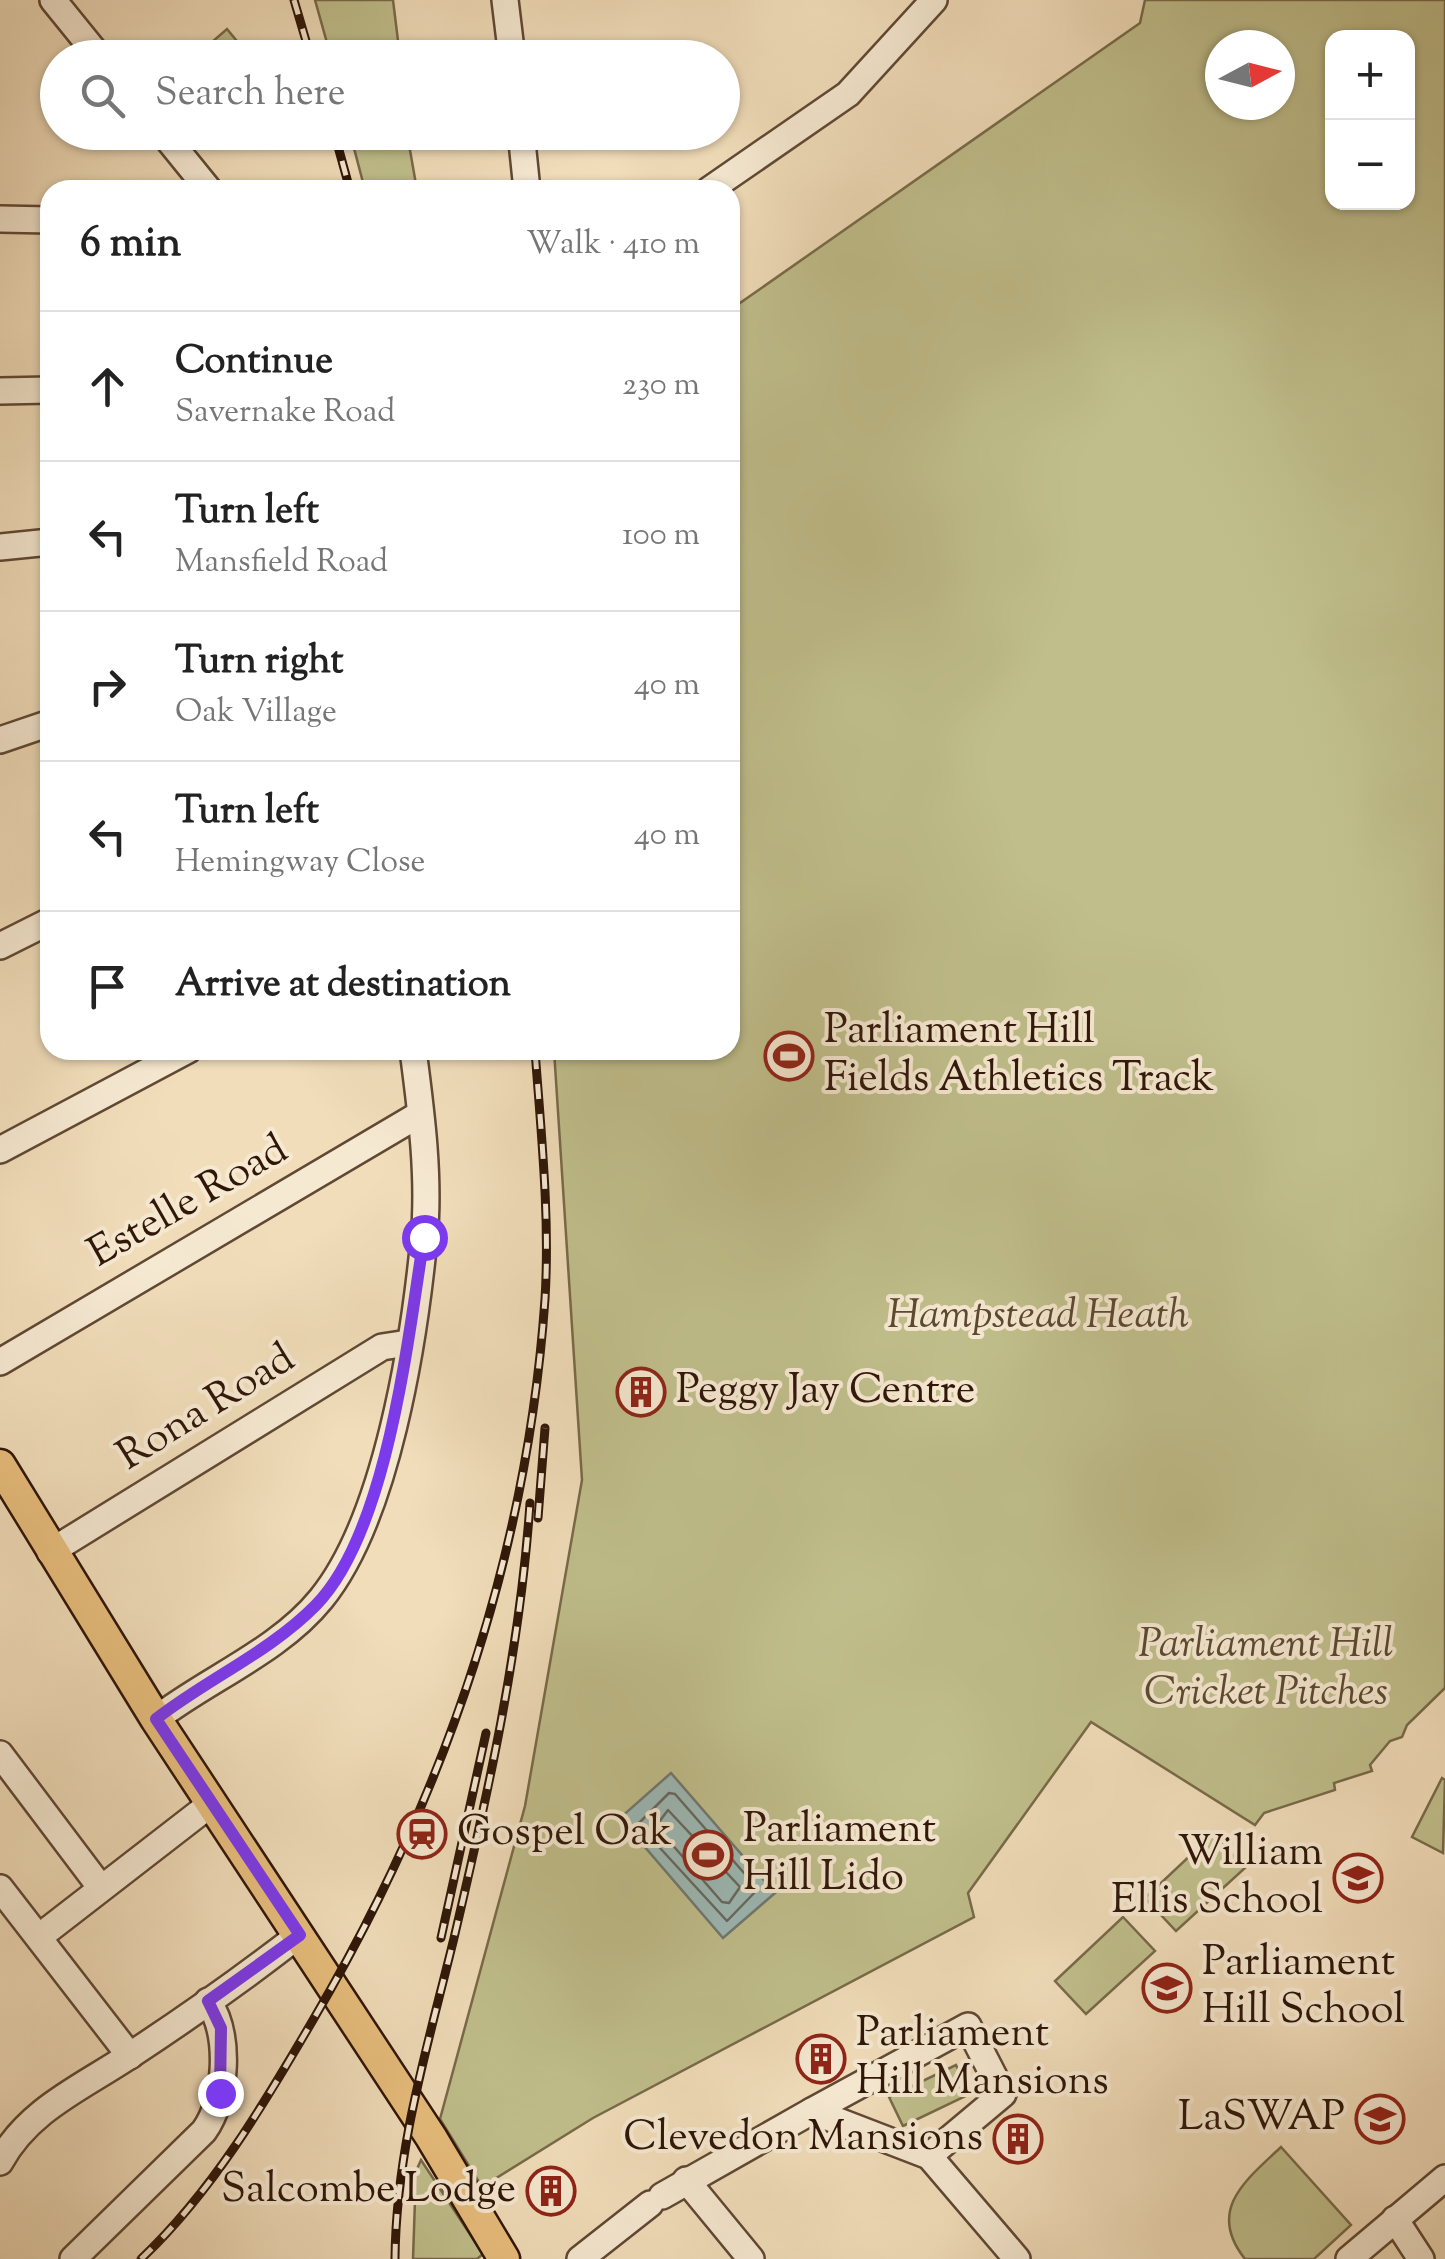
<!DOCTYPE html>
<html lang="en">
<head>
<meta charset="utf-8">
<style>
  body { margin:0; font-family:"Sorts Mill Goudy",serif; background:#f6f6f6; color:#222 }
  .controls { position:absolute; right:30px; top:30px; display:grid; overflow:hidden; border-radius:20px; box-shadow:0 2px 8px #0004 }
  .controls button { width:90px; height:90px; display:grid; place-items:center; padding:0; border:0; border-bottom:2px solid #e0e0e0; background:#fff; color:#222; font:50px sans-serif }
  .compass { position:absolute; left:1205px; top:30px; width:90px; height:90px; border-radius:50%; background:#fff; box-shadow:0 2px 8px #0004; rotate:83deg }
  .stop { position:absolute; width:30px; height:30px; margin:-22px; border:8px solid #7c3aed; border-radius:50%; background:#fff }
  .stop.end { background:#7c3aed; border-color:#fff; box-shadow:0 2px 10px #0008 }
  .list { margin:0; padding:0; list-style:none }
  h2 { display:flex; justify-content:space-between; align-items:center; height:130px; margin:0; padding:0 40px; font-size:42px }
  h2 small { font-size:32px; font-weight:400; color:#767676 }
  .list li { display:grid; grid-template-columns:65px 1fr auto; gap:30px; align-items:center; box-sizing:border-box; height:150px; padding:0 40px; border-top:2px solid #e0e0e0 }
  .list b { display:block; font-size:38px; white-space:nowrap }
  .list p { margin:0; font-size:32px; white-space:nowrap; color:#767676 }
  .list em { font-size:32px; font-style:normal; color:#767676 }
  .icon { flex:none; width:55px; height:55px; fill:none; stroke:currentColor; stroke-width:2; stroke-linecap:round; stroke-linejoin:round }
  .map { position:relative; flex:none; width:1445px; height:2259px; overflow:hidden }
  .search { position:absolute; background:#fff; box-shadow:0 2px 8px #0004; left:40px; top:40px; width:700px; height:110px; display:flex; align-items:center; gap:25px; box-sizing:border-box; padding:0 35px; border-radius:55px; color:#767676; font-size:38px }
  .panel { position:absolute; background:#fff; box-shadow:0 2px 8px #0004; left:40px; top:180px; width:700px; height:880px; border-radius:30px }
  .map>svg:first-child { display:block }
  .green { fill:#c0bf8c; stroke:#786a4a; stroke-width:2.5; fill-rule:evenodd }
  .water { fill:#9cbab7; stroke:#707871; stroke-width:2.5 }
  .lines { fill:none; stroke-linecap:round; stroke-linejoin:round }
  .shore { stroke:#666860; stroke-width:2.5 }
  .minor-casing { stroke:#604834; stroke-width:30 }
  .major-casing { stroke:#2f1608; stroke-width:35 }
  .minor { stroke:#f6e9d2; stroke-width:25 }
  .major { stroke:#e8be7d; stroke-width:30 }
  .rail-casing { stroke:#2f1608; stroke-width:9 }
  .rail { stroke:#f6e9d2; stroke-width:5; stroke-dasharray:15; stroke-linecap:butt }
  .route { stroke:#7c3aed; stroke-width:12 }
  .labels { text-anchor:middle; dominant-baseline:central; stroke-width:8; stroke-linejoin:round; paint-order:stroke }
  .poi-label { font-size:42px; fill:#2f1608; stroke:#f6e9d2; text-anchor:start }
  .street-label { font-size:42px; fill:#2f1608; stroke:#f6e9d2 }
  .park-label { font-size:42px; font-style:italic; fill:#5a4930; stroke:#f6e9d2 }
</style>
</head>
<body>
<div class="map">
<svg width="1445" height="2259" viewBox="0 0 1445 2259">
  <rect width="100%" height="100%" fill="#f1ddba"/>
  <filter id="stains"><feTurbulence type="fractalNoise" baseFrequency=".002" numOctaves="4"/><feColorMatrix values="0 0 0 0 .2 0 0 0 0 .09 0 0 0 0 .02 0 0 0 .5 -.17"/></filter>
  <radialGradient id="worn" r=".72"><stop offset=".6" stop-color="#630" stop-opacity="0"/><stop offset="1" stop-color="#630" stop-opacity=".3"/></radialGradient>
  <g class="green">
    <polygon points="315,0 393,0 400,57 331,57"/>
    <path d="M1145,0h300v1688l-38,37 -5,12 -12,4 -20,24 2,6 -38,12 1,7 -71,23 -9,12 -164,-103 -123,171 6,24 -381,201 -111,69 -42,-68 85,-313 57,-326 -28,-430h176v-740l410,-287zM1332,38h76v164h-76zM1220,45h60v60h-60z"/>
    <polygon points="227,29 250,57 213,57 205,48"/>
    <polygon points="350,133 407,133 417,190 365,190"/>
    <polygon points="1442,1778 1445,1780 1443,1853 1412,1837"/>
    <polygon points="1213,1834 1245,1868 1176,1931 1145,1898"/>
    <polygon points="1123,1917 1155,1951 1086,2014 1055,1981"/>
    <polygon points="956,2065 970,2094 903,2126 889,2097"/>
    <path d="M1281,2147l70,78 -37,34h-69c-39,-49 1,-79 36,-112z"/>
    <polygon points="421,2160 483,2254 477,2259 413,2259 416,2171"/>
  </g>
  <polygon class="water" points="671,1773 775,1893 723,1938 620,1818"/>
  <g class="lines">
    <g class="shore">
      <polygon points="669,1793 675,1794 758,1889 727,1921 638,1824"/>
      <polygon points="668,1810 740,1887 729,1903 722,1902 656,1826"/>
    </g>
    <g class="minor-casing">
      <g id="minor">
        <polyline points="53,0 100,58"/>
        <polyline points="505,0 512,58"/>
        <polyline points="162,132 209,190"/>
        <polyline points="521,132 527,190"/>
        <polyline points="709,190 848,94 934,0"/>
        <polyline points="0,219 50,220"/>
        <polyline points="0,391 50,390"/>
        <polyline points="0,547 50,542"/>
        <polyline points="0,740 50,723"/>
        <polyline points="0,946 50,921"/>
        <polyline points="0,1150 188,1050"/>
        <polyline points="0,1362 420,1114"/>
        <polyline points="50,1552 382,1347 408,1343"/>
        <path d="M156,1719c52,-40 123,-68 165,-120 66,-81 93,-257 103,-360 6,-62 -3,-128 -11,-189"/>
        <polyline points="0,1754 101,1888"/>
        <polyline points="0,1888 130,2056"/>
        <polyline points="39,1937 212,1803"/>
        <polyline points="812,2111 968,2026 1003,2094 929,2156"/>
        <path d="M0,2162c28,-52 81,-74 129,-106 58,-38 116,-79 170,-121"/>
        <polyline points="686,2180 751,2259"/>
        <polyline points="662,2196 812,2111 929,2156 1017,2259"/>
        <polyline points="1395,2219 1421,2259"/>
        <path d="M73,2259l131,-128c23,-32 27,-96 4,-130"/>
        <polyline points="580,2259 650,2204"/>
        <polyline points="1349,2259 1445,2178"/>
      </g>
    </g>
    <g class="major-casing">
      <polyline id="major" points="0,1465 156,1719 431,2137 504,2259"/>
    </g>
    <use href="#minor" class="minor"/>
    <use href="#major" class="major"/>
    <g class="rail-casing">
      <g id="rail">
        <polyline points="294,0 311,58"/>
        <polyline points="334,132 350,190"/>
        <polyline points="538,1518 545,1428"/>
        <polyline points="441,1938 486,1733"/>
        <path d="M141,2259c71,-67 123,-155 172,-239 130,-221 214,-463 232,-721 5,-83 -4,-166 -10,-249"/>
        <path d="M395,2259c1,-111 33,-214 59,-321 34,-145 66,-287 76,-435"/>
      </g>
    </g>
    <use href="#rail" class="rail"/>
  </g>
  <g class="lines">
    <path class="route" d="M220,2093l1,-65 -13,-27 92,-66 -144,-216c51,-40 114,-67 160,-114 72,-74 92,-268 108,-368"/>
  </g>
  <defs>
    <g id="stadium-ring" transform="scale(2.5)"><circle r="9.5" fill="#f6e9d2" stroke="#8f2418" stroke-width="1.5"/><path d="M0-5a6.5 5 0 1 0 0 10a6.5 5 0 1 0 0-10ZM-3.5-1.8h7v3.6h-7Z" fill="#8f2418"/></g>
    <g id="building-ring" transform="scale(2.5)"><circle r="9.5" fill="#f6e9d2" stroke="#8f2418" stroke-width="1.5"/><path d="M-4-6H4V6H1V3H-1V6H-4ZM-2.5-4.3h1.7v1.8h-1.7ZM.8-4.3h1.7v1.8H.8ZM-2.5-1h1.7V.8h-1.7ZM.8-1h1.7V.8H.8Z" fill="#8f2418"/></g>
    <g id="station-ring" transform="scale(2.5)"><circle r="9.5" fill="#f6e9d2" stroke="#8f2418" stroke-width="1.5"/><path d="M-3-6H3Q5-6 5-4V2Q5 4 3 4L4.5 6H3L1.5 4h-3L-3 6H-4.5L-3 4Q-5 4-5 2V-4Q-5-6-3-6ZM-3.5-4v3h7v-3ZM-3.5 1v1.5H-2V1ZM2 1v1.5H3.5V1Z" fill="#8f2418"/></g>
    <g id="school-ring" transform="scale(2.5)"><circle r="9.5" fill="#f6e9d2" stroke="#8f2418" stroke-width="1.5"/><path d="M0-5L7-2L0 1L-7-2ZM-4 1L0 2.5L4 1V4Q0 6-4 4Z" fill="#8f2418"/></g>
    <g id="university-ring" transform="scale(2.5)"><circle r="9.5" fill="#f6e9d2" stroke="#8f2418" stroke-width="1.5"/><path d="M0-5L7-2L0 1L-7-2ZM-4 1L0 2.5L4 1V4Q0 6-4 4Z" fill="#8f2418"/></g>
  </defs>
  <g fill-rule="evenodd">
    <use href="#stadium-ring" x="789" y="1056"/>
    <use href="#building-ring" x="641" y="1392"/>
    <use href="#station-ring" x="422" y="1834"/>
    <use href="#stadium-ring" x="708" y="1855"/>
    <use href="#school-ring" x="1358" y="1878"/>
    <use href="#school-ring" x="1167" y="1988"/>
    <use href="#building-ring" x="821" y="2059"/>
    <use href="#university-ring" x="1380" y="2119"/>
    <use href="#building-ring" x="1018" y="2139"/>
    <use href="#building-ring" x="551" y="2191"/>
  </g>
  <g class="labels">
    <g class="poi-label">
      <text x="824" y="1032">Parliament Hill<tspan x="824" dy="48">Fields Athletics Track</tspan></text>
      <text x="676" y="1392">Peggy Jay Centre</text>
      <text x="743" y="1831">Parliament<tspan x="743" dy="48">Hill Lido</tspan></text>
      <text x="457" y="1834">Gospel Oak</text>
      <text x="1323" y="1854" text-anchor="end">William<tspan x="1323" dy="48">Ellis School</tspan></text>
      <text x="1202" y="1964">Parliament<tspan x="1202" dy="48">Hill School</tspan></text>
      <text x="856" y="2035">Parliament<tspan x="856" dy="48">Hill Mansions</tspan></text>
      <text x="1345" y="2119" text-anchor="end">LaSWAP</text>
      <text x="983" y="2139" text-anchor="end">Clevedon Mansions</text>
      <text x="516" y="2191" text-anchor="end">Salcombe Lodge</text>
    </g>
    <g class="street-label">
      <text transform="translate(189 1203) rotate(-30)">Estelle Road</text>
      <text transform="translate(207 1409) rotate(-32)">Rona Road</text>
    </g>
    <g class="park-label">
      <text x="1038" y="1317">Hampstead Heath</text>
      <text x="1266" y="1646">Parliament Hill<tspan x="1266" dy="48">Cricket Pitches</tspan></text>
    </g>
  </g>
  <rect width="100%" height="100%" filter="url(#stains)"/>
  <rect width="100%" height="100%" fill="url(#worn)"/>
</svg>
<div class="controls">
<button>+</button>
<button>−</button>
</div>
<svg class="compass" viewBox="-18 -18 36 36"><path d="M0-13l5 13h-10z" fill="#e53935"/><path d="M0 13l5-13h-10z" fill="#767676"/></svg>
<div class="stop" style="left:424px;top:1237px"></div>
<div class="stop end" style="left:220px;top:2093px"></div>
<div class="search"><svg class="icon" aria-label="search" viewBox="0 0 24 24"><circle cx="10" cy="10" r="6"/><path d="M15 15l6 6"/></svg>Search here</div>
<section class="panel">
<h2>6 min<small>Walk · 410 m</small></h2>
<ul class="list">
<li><svg class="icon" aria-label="ahead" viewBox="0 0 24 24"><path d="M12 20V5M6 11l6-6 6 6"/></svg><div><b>Continue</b><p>Savernake Road</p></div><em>230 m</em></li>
<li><svg class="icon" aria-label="left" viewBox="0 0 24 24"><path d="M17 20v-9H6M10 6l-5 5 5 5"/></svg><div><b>Turn left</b><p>Mansfield Road</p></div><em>100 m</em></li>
<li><svg class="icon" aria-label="right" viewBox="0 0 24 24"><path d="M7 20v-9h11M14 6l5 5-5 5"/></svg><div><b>Turn right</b><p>Oak Village</p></div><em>40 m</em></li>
<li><svg class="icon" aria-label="left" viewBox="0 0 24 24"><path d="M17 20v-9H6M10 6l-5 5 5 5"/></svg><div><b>Turn left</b><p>Hemingway Close</p></div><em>40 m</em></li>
<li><svg class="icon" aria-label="arrive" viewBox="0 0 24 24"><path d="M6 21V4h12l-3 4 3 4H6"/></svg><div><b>Arrive at destination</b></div></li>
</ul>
</section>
</div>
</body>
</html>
